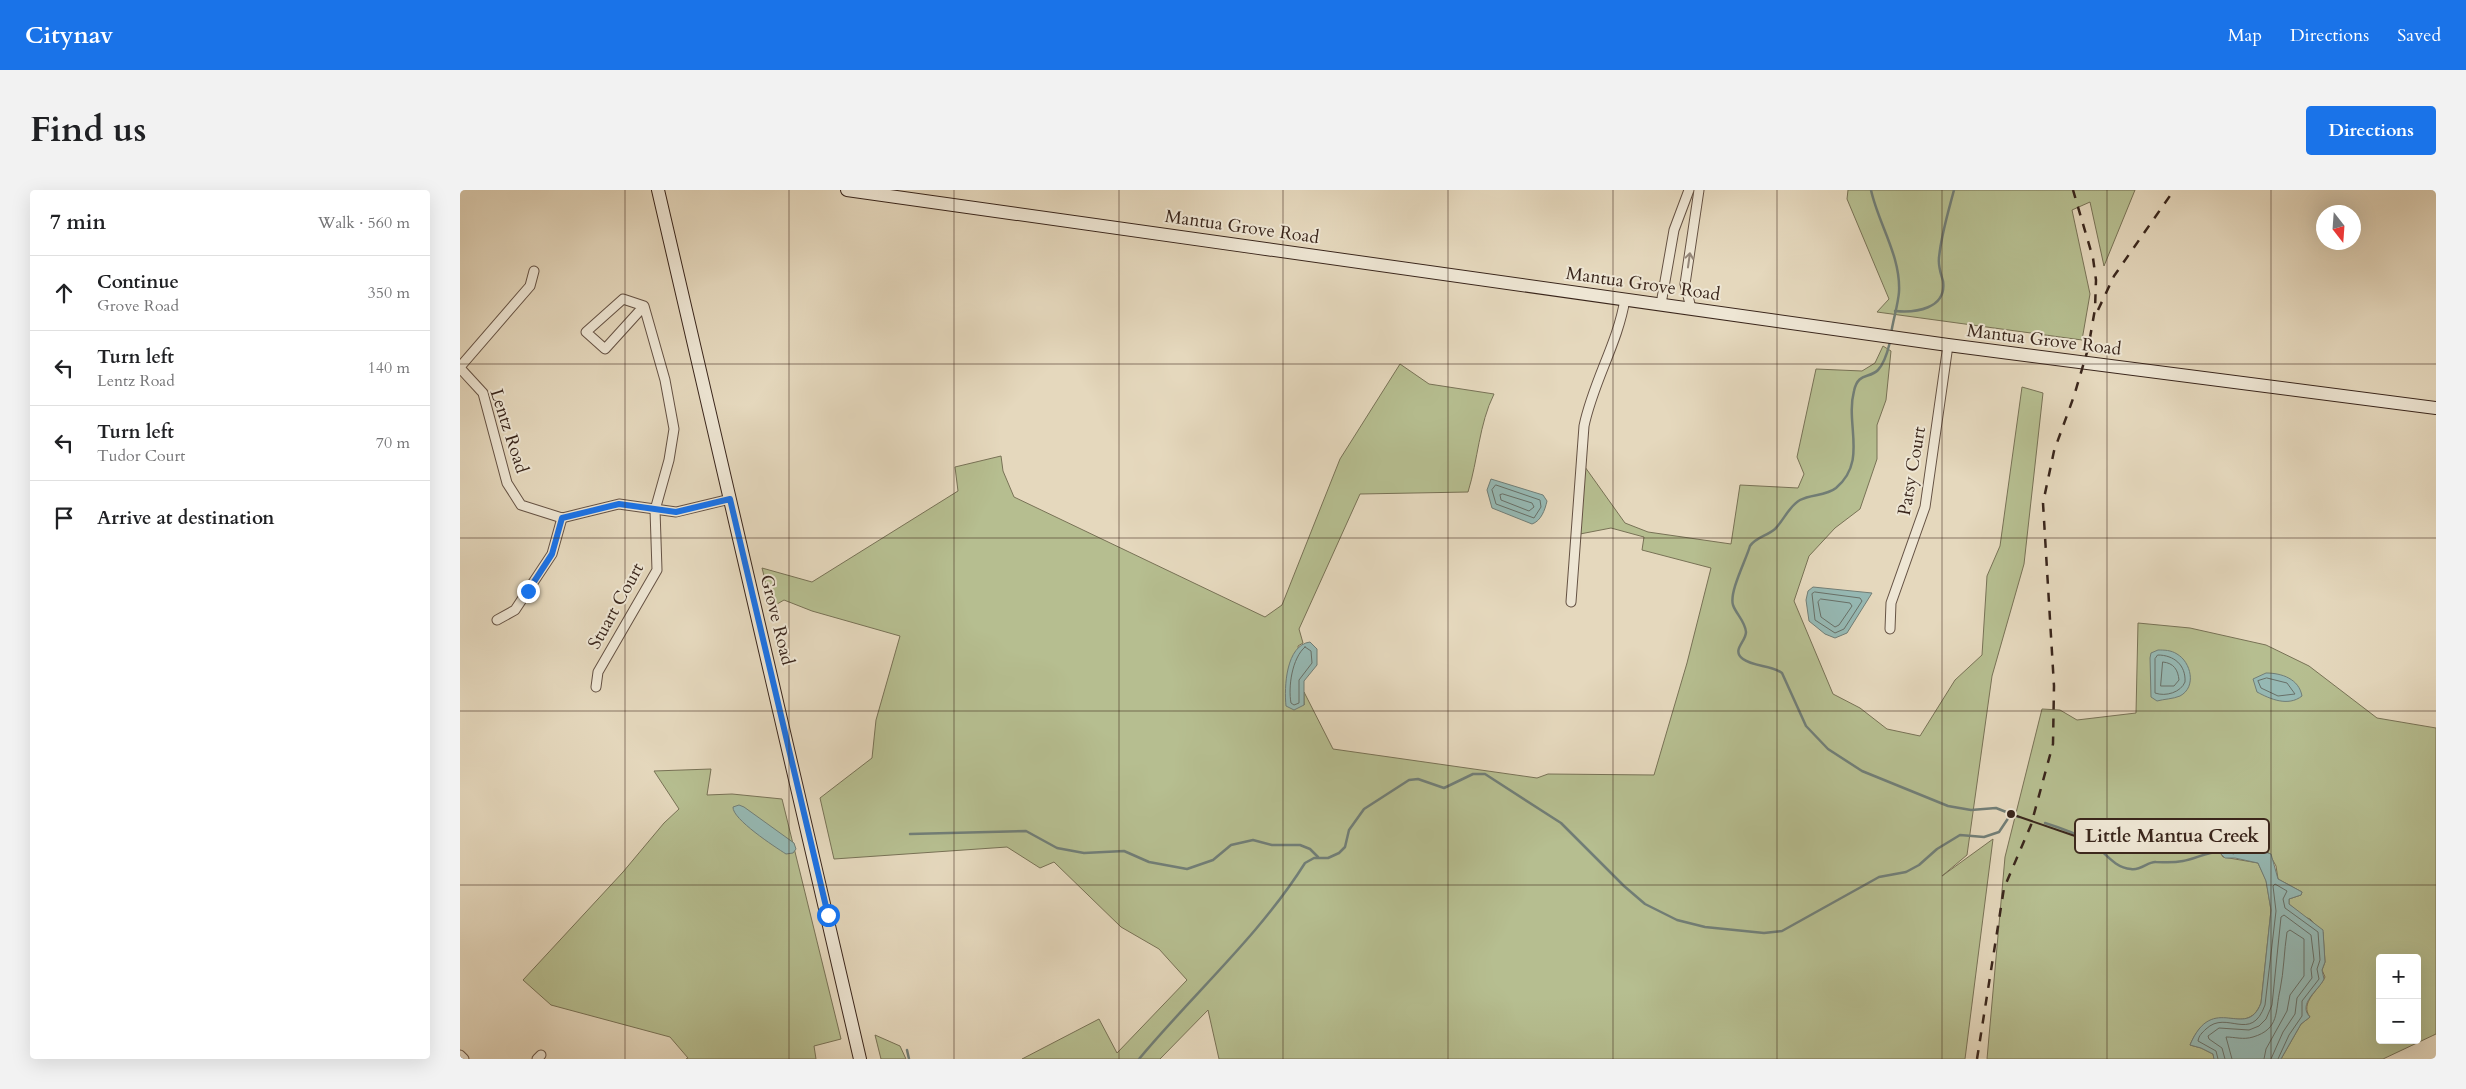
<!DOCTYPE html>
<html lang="en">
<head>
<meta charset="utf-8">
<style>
  body { margin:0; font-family:Cardo,serif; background:#f2f2f2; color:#202124 }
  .controls { position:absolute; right:15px; bottom:15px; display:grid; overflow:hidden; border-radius:5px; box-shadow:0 5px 20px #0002 }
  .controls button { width:45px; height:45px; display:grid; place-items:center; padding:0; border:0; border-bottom:1px solid #e0e0e0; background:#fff; color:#202124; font:25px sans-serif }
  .compass { position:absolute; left:1856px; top:15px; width:45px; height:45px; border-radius:50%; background:#fff; box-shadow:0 5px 20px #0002; rotate:163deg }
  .stop { position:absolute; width:15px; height:15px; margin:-11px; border:4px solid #1a73e8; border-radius:50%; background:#fff }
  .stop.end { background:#1a73e8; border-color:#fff; box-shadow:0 1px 5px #0008 }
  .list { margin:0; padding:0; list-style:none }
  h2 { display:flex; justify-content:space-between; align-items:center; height:65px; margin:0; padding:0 20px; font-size:21px }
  h2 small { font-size:16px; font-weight:400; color:#757577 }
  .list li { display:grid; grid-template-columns:32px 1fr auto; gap:15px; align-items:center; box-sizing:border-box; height:75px; padding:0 20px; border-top:1px solid #e0e0e0 }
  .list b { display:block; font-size:19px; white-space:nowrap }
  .list p { margin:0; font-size:16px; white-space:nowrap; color:#757577 }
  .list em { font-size:16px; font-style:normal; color:#757577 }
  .icon { flex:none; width:28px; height:28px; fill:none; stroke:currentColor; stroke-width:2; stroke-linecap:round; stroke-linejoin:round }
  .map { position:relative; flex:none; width:1976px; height:869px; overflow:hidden; border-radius:5px }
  header { display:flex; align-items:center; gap:30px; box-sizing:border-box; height:70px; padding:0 25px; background:#1a73e8; color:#fff }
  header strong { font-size:24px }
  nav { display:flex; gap:28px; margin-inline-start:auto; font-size:18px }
  .intro { display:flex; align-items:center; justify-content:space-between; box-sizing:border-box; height:120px; padding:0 30px }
  h1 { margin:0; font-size:35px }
  .button { padding:12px 22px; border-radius:5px; background:#1a73e8; color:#fff; font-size:18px; font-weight:700 }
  main { display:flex; gap:30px; padding:0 30px }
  aside { flex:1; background:#fff; border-radius:5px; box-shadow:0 5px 20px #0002 }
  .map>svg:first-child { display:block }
  .green { fill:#b6be90; stroke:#787256; fill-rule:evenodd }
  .water { fill:#96b9b4; stroke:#717e77 }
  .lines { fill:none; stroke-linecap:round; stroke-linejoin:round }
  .shore { stroke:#687068; stroke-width:1 }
  .stream { stroke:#717e77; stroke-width:2.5 }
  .street-casing { stroke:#655244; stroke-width:11 }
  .secondary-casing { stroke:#3a261c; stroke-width:14 }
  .street { stroke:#eee6d4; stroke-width:9 }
  .secondary { stroke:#eee6d4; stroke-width:12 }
  .rail { stroke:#3a261c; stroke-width:2.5; stroke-dasharray:9 9; stroke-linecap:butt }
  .oneway { stroke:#948678 }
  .route { stroke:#1a73e8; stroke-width:6 }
  .grid { fill:none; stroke:#3a261c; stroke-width:1; stroke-opacity:0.55 }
  .labels { text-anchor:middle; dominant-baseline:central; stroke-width:4; stroke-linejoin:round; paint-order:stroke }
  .street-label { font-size:18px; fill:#3a261c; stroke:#eee6d4 }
  .leader { fill:none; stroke:#3a261c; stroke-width:2 }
  .callout-dot { fill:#3a261c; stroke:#eee6d4; stroke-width:2 }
  .callout { fill:#eee6d4; stroke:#3a261c; stroke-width:2 }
  .callout-label { font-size:19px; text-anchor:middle; font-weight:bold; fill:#3a261c }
</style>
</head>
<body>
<header>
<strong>Citynav</strong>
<nav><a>Map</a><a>Directions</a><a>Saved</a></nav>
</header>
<div class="intro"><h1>Find us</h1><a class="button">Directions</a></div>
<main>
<aside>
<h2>7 min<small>Walk · 560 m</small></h2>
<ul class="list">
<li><svg class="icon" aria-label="ahead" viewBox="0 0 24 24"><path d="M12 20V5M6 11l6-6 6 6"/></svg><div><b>Continue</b><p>Grove Road</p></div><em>350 m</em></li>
<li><svg class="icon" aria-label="left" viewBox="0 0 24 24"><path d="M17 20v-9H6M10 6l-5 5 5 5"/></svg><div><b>Turn left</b><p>Lentz Road</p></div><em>140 m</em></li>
<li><svg class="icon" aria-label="left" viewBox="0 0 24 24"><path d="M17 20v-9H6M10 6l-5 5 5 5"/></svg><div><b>Turn left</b><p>Tudor Court</p></div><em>70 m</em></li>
<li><svg class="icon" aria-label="arrive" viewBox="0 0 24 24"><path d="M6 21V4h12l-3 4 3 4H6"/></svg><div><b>Arrive at destination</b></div></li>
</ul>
</aside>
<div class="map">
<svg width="1976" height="869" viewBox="0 0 1976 869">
  <rect width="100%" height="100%" fill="#e5d8bd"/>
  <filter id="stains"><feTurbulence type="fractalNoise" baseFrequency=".004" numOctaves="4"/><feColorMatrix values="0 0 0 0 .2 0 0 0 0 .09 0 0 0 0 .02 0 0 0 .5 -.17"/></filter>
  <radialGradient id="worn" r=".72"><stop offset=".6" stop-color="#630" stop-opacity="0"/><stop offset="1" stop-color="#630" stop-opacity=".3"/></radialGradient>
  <g class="green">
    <polygon points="1388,0 1675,0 1644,76 1630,12 1612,20 1630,104 1622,150 1417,122 1429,109 1387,9"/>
    <path d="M1423,156l8,5 -5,49 -9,25v34l-17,50 -25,19 -26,28 -15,45 39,93 27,14 27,21 33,7 35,-56 27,-25 5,-79 13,-30 22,-159 21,6 -19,171 -32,112 -25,179 -25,21 51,-37 -28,220h-746l-11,-49 -48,49h-138l77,-40 18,34 70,-73 -28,-31 -38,-22 -67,-65 -14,6 -33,-21 -173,12 -14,-61 52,-40 4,-38 24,-84 -88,-25 -28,-11 -12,7 -10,-39 50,14 146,-91 -3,-24 46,-11 2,15 11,26 251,120 17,-12 58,-146 60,-95 29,20 65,10c-15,30 -16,66 -26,98l-108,2 -61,135 4,14 -5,3 6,59v-13l29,57 204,29 11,-4 106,1 33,-112 24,-95 -69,-18 2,-13 -33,-9 -31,6 5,-67 40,56 23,9 83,12 9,-59 58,3 6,-14 -7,-17 19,-88 46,2 13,-8z"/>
    <path d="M1678,433l52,5 76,17 43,21 68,52 59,10v306l-53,25h-102l20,-35 9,-7c-11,-14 9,-27 15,-40l-3,-7 3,-8 -2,-30 -13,-13 -8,-3 -13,-12v-5l12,-4 1,-3 -24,-13 -2,-13 -7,-13 -18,-5h-17v6l-7,-3 -6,3 2,3 35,6 8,17 5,30 -10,93c-15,38 -49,-10 -71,42l11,3 12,6 1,5h-227l18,-202 37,-148 18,1 17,10 59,-7zM1920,768h37v82h-37z"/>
    <polygon points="251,579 247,605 272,604 322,609 381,849 354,856 356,869 226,869 228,868 210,847 91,815 63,790 163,682 204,633 219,619 194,581"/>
    <polygon points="415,845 440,856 446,869 421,869"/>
  </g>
  <g class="water">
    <path d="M1031,289l52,16 4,6c-2,9 -6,20 -15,23l-40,-16 -5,-18z"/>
    <polygon points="1353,397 1412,403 1387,443 1375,448 1365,444 1349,431 1346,410 1348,401"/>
    <path d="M850,452l7,7v16l-13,16v24l-10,5 -8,-4c-2,-19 0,-61 24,-64z"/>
    <path d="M1698,460c6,0 13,0 19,4 14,8 20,33 3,42 -7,3 -16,3 -23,5l-6,-4 -1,-39 1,-5z"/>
    <path d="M1806,483c16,0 33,6 36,23 -14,11 -32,3 -45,-4l-4,-13z"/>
    <path d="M279,615l5,2 50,36 2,6 -3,4 -7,1c-11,-7 -54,-35 -53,-47z"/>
    <path d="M1774,658h19l18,6 7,25 24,13 -1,3 -12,4v5l34,26 2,32 -3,8 2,9c-5,11 -27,25 -14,38l-9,7 -20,35h-67l-1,-5 -12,-6 -11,-3c23,-55 56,-3 71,-42l10,-93 -5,-29 -8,-18 -23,-5h-10l-4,-4 1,-3 12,3 -2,-4z"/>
  </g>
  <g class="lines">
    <g class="shore">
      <polygon points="1036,295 1080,310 1081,317 1074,328 1036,314 1032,300"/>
      <polygon points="1043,304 1072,313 1074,317 1069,321 1041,310 1040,305"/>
      <polygon points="1355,402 1400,408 1402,411 1384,439 1375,443 1355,430 1352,404"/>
      <polygon points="1361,409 1390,413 1392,416 1379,435 1375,437 1361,427 1358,412"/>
      <path d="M845,457l6,4 1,12 -13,17v23l-5,2 -3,-2c-3,-16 1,-45 14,-56z"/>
      <path d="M1698,465c16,0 28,10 27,27 -4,10 -19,15 -30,11v-34z"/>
      <path d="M1703,472c11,1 15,8 16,18l-5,6h-13z"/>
      <polygon points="1807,488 1827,493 1835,504 1818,506 1801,498 1798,491"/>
      <path d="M1758,869l-2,-8 -18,-10c1,-6 4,-8 8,-12 21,-20 45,15 59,-24l11,-94 -3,-25 2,-2 12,7 -4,8 2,9 33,24 2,28 -3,9 2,10 -17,22v15l-13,19 -11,24"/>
      <polyline points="1765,869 1762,858 1749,849 1748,846 1759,838 1789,840 1799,836 1806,829 1812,815 1821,727 1824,725 1851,745 1854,770 1851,779 1852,788 1837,808 1835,824 1823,842 1811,869"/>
      <path d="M1772,869l-6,-22c9,0 17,3 27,0 27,-8 22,-26 27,-47 4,-19 4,-39 7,-58l3,-2 14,9v37l-14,19 -3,16 -21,38 -2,10"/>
    </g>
    <g class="stream">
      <path d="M1411,0c7,33 30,66 28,102 -1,13 -6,28 -8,42"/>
      <path d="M1435,121c20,2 52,-2 48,-30 -2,-7 -5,-14 -4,-23 2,-23 9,-45 15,-68"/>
      <path d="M1430,152c-2,8 -5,21 -12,28 -9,9 -20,2 -24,21 -9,34 14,70 -18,97 -10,8 -25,6 -36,12 -11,6 -16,20 -25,29 -8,7 -19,8 -25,17 -4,14 -21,46 -17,59 3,9 12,16 13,27 0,10 -15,18 -3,27 11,8 28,6 39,14l24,53 22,23 34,22 86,35 23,4 25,-2 23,9"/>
      <path d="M1585,633c16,5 31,10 46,19 13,9 23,26 40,27 10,2 17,-8 25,-7 10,0 16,1 27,-1 13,-2 27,-11 40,-9"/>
      <polyline points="450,644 566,641 597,658 624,663 664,661 689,672 727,679 753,670 771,655 793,650 812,655 840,655 850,659 858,667"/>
      <polyline points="447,860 449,869"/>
      <path d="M679,869c55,-66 120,-123 166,-196l9,-5h14l11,-5 6,-6 4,-17 15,-21 45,-29 9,-1 26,9 29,-14h12l76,49 63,63 21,18 32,16 28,7 59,6 18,-2 97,-54 27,-5 13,-7 18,-16 23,-14 24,2 15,-5 12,-18"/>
    </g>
    <g class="street-casing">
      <g id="street">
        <polyline points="1201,114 1214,40 1229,0"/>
        <polyline points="1231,118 1225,94 1239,0"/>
        <polyline points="0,177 70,96 74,81"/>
        <polyline points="0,178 23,203 47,293 61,315 102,328 159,314 216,322 270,309"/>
        <path d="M1111,412l13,-176c9,-44 34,-83 41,-127"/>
        <polyline points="37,430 55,420 92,364 102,328"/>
        <polyline points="1430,439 1431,413 1465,317 1488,155"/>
        <polyline points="136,497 138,482 197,380 195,320 209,270 214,239 205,190 184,116 163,109 126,142 145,159 184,116"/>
        <polyline points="0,865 4,869"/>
        <polyline points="77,869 81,865"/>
      </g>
    </g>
    <g class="secondary-casing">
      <g id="secondary">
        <polyline points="198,0 400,869"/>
        <polyline points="387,0 1488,155 1976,218"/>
      </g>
    </g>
    <use href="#street" class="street"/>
    <use href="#secondary" class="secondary"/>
    <g class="rail">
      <polyline points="1638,120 1654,86 1714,0"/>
      <polyline points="1517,869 1544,698 1571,635 1593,554 1594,496 1583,313 1594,261 1614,206 1628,159 1635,119 1636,90 1633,68 1613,0"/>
    </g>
  </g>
  <defs><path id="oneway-shaft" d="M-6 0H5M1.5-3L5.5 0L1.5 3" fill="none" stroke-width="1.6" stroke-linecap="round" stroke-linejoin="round" transform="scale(1.25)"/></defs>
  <use class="oneway" href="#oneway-shaft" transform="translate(1229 70) rotate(-82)"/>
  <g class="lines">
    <polyline class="route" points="68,401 92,364 102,328 159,314 216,322 270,309 368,725"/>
  </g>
  <path class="grid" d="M165,0v869M329,0v869M494,0v869M659,0v869M823,0v869M988,0v869M1153,0v869M1317,0v869M1482,0v869M1647,0v869M1811,0v869M0,174h1976M0,348h1976M0,521h1976M0,695h1976"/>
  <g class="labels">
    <g class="street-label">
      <text transform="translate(782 37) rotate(8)">Mantua Grove Road</text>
      <text transform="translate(1183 94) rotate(8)">Mantua Grove Road</text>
      <text transform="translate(1584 150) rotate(7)">Mantua Grove Road</text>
      <text transform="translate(49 241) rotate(72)">Lentz Road</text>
      <text transform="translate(1452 281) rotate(-80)">Patsy Court</text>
      <text transform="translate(156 416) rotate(-61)">Stuart Court</text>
      <text transform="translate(317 430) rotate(76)">Grove Road</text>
    </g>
  </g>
  <path class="leader" d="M1551 624L1615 646"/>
  <circle class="callout-dot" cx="1551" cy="624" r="5"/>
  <rect class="callout" x="1615" y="629" width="194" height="34" rx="5"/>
  <g class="callout-label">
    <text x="1712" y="652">Little Mantua Creek</text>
  </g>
  <rect width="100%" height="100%" filter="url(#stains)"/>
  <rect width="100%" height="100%" fill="url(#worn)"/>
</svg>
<div class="controls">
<button>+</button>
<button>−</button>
</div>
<svg class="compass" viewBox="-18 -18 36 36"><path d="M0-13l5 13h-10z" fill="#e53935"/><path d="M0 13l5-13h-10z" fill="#757577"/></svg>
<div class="stop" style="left:368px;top:725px"></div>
<div class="stop end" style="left:68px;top:401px"></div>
</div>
</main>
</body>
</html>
